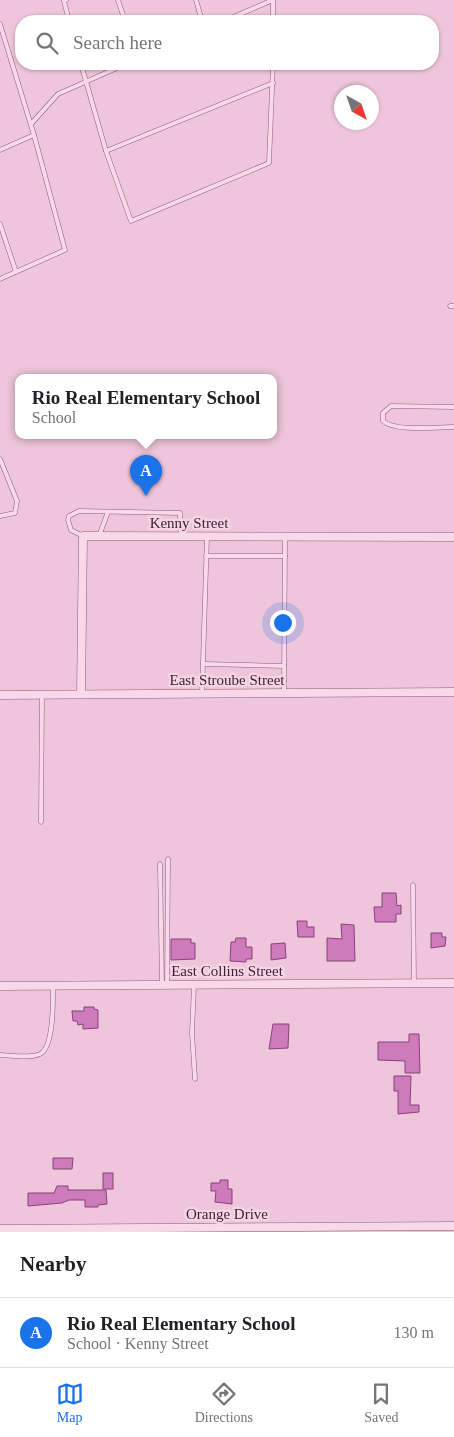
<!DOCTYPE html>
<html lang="en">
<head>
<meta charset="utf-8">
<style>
  body { margin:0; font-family:"Times New Roman",serif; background:#f2f2f2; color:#202124 }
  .compass { position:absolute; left:334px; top:85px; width:45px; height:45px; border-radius:50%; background:#fff; box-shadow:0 1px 4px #0004; rotate:140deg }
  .you { position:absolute; left:282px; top:622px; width:18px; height:18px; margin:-12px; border:4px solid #fff; border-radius:50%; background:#1a73e8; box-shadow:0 0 0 8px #1a73e833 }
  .badge { display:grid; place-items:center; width:32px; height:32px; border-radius:50%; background:#1a73e8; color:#fff; font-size:16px; font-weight:700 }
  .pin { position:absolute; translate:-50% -41px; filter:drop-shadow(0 1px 2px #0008) }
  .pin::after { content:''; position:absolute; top:26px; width:18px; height:15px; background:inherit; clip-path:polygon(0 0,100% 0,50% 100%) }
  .popup { position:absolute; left:15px; top:374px; width:262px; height:65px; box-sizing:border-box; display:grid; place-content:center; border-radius:10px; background:#fff; filter:drop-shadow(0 1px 4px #0005); font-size:16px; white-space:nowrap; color:#757577 }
  .popup b { font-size:19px; color:#202124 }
  .popup::after { content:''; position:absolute; left:50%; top:100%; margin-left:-10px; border:10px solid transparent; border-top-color:#fff }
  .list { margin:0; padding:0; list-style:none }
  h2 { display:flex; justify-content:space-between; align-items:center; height:65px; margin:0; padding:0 20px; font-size:21px }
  h2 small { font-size:16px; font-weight:400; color:#757577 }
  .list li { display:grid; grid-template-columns:32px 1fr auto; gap:15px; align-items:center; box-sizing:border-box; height:70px; padding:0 20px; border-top:1px solid #e0e0e0 }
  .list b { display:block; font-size:19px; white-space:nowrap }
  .list p { margin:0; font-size:16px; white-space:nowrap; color:#757577 }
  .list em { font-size:16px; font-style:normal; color:#757577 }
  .icon { flex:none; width:28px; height:28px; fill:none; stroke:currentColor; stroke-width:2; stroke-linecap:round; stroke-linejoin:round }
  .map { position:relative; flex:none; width:454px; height:1232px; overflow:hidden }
  .search { position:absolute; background:#fff; box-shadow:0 1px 4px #0004; left:15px; right:15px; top:15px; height:55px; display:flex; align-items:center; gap:12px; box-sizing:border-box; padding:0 18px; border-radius:20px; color:#757577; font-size:19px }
  .sheet { height:135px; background:#fff }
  nav { display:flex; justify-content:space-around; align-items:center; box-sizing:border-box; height:70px; border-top:1px solid #e0e0e0; background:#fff; font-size:14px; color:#757577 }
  nav a { display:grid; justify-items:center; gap:2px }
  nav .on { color:#1a73e8 }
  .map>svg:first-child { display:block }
  .building { fill:#cd7bbb; stroke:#89417b }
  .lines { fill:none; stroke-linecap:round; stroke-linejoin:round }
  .service-casing { stroke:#8a5b7a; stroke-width:5 }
  .minor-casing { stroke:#8a5b7a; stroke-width:9 }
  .service { stroke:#f9d9e9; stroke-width:4 }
  .minor { stroke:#f9d9e9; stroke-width:8 }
  .labels { text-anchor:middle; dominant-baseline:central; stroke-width:4.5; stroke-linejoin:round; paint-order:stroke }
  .street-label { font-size:15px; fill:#3a1f32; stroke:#f6d5e5 }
</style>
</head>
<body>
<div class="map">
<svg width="454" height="1232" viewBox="0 0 454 1232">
  <rect width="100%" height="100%" fill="#eec5da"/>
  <g class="building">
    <polygon points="382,893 396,893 397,906 401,905 401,914 396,914 396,922 375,922 374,907 382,907"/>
    <polygon points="297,921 307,921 307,927 314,927 314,937 298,937"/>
    <polygon points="341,924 354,925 355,961 327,961 327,938 342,939"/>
    <polygon points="431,933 442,933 442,937 446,937 445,946 431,948"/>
    <polygon points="236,938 246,938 246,947 252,947 252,959 246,959 246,962 230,961 231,942 235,942"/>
    <polygon points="171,939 191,939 191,943 195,943 195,959 171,960"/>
    <polygon points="285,943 286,958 271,960 271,944"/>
    <polygon points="84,1007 94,1007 94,1009 98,1010 98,1028 83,1029 83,1024 78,1025 77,1021 73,1021 72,1011 84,1011"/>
    <polygon points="273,1024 289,1024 288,1048 269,1049"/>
    <polygon points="409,1034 419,1034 420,1073 405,1073 405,1061 378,1060 378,1042 409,1042"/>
    <polygon points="394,1076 411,1076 410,1105 419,1105 419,1112 398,1114 398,1091 394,1091"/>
    <polygon points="53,1158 73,1158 72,1169 53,1169"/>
    <rect x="103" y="1173" width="10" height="16"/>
    <polygon points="220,1180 228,1180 228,1189 232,1189 232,1204 215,1202 216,1191 211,1191 211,1183 220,1183"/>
    <polygon points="57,1186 68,1186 68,1190 106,1190 107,1204 98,1205 98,1207 85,1207 85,1200 69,1200 62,1203 28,1206 28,1193 54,1193"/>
  </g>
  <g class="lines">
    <g class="service-casing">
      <g id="service">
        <polyline points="66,0 64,1 69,21"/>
        <polyline points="118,0 125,21"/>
        <polyline points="196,0 202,21"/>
        <polyline points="224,21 273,0 273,21"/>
        <polyline points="0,24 34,135 65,250 0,279"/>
        <polyline points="81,64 106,151 131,221 269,163 273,64"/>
        <polyline points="31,124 58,94 126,64"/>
        <polyline points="0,150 34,135"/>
        <polyline points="106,151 273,83"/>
        <polyline points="0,224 16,272"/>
        <polyline points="450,306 454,306"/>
        <path d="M454,407l-63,-1 -8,7v8c12,11 54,6 71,6"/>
        <polyline points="0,459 17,501 15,513 0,516"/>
        <polyline points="83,536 71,530 68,520 69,516 79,511 180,513 181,537"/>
        <polyline points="99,536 108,512"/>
        <polyline points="206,556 285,556"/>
        <polyline points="204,664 284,666"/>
        <polyline points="202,693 207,537"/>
        <polyline points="284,693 285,537"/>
        <polyline points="41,822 42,695"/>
        <polyline points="160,864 162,984"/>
        <polyline points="413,885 414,984"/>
        <polyline points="167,985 168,859"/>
        <polyline points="194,985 192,1033 195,1079"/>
        <path d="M0,1055c11,0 29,4 40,-1 14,-6 13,-53 13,-68"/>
      </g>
    </g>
    <g class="minor-casing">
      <g id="minor">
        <polyline points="81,694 83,536 454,537"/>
        <polyline points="0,695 454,692"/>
        <polyline points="0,986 454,983"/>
        <polyline points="0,1229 454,1226"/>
      </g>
    </g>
    <use href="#service" class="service"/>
    <use href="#minor" class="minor"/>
  </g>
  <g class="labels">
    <g class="street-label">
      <text x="189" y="523">Kenny Street</text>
      <text x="227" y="680">East Stroube Street</text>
      <text x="227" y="971">East Collins Street</text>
      <text x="227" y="1214">Orange Drive</text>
    </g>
  </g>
</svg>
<svg class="compass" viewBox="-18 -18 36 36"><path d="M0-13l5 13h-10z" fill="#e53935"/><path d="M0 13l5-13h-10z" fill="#757577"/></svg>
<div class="you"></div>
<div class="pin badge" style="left:146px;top:496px">A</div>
<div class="popup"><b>Rio Real Elementary School</b>School</div>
<div class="search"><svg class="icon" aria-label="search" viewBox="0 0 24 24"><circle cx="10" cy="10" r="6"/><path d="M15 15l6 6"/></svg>Search here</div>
</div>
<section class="sheet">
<h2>Nearby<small></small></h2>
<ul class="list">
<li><span class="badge">A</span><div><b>Rio Real Elementary School</b><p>School · Kenny Street</p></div><em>130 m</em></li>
</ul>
</section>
<nav>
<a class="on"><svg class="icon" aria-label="map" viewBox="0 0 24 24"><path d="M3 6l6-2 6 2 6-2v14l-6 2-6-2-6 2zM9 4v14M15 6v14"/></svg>Map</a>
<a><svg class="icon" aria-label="directions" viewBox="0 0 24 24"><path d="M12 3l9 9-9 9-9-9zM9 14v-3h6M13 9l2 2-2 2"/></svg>Directions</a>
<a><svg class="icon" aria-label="saved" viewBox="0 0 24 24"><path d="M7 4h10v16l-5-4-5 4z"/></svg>Saved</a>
</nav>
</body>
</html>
